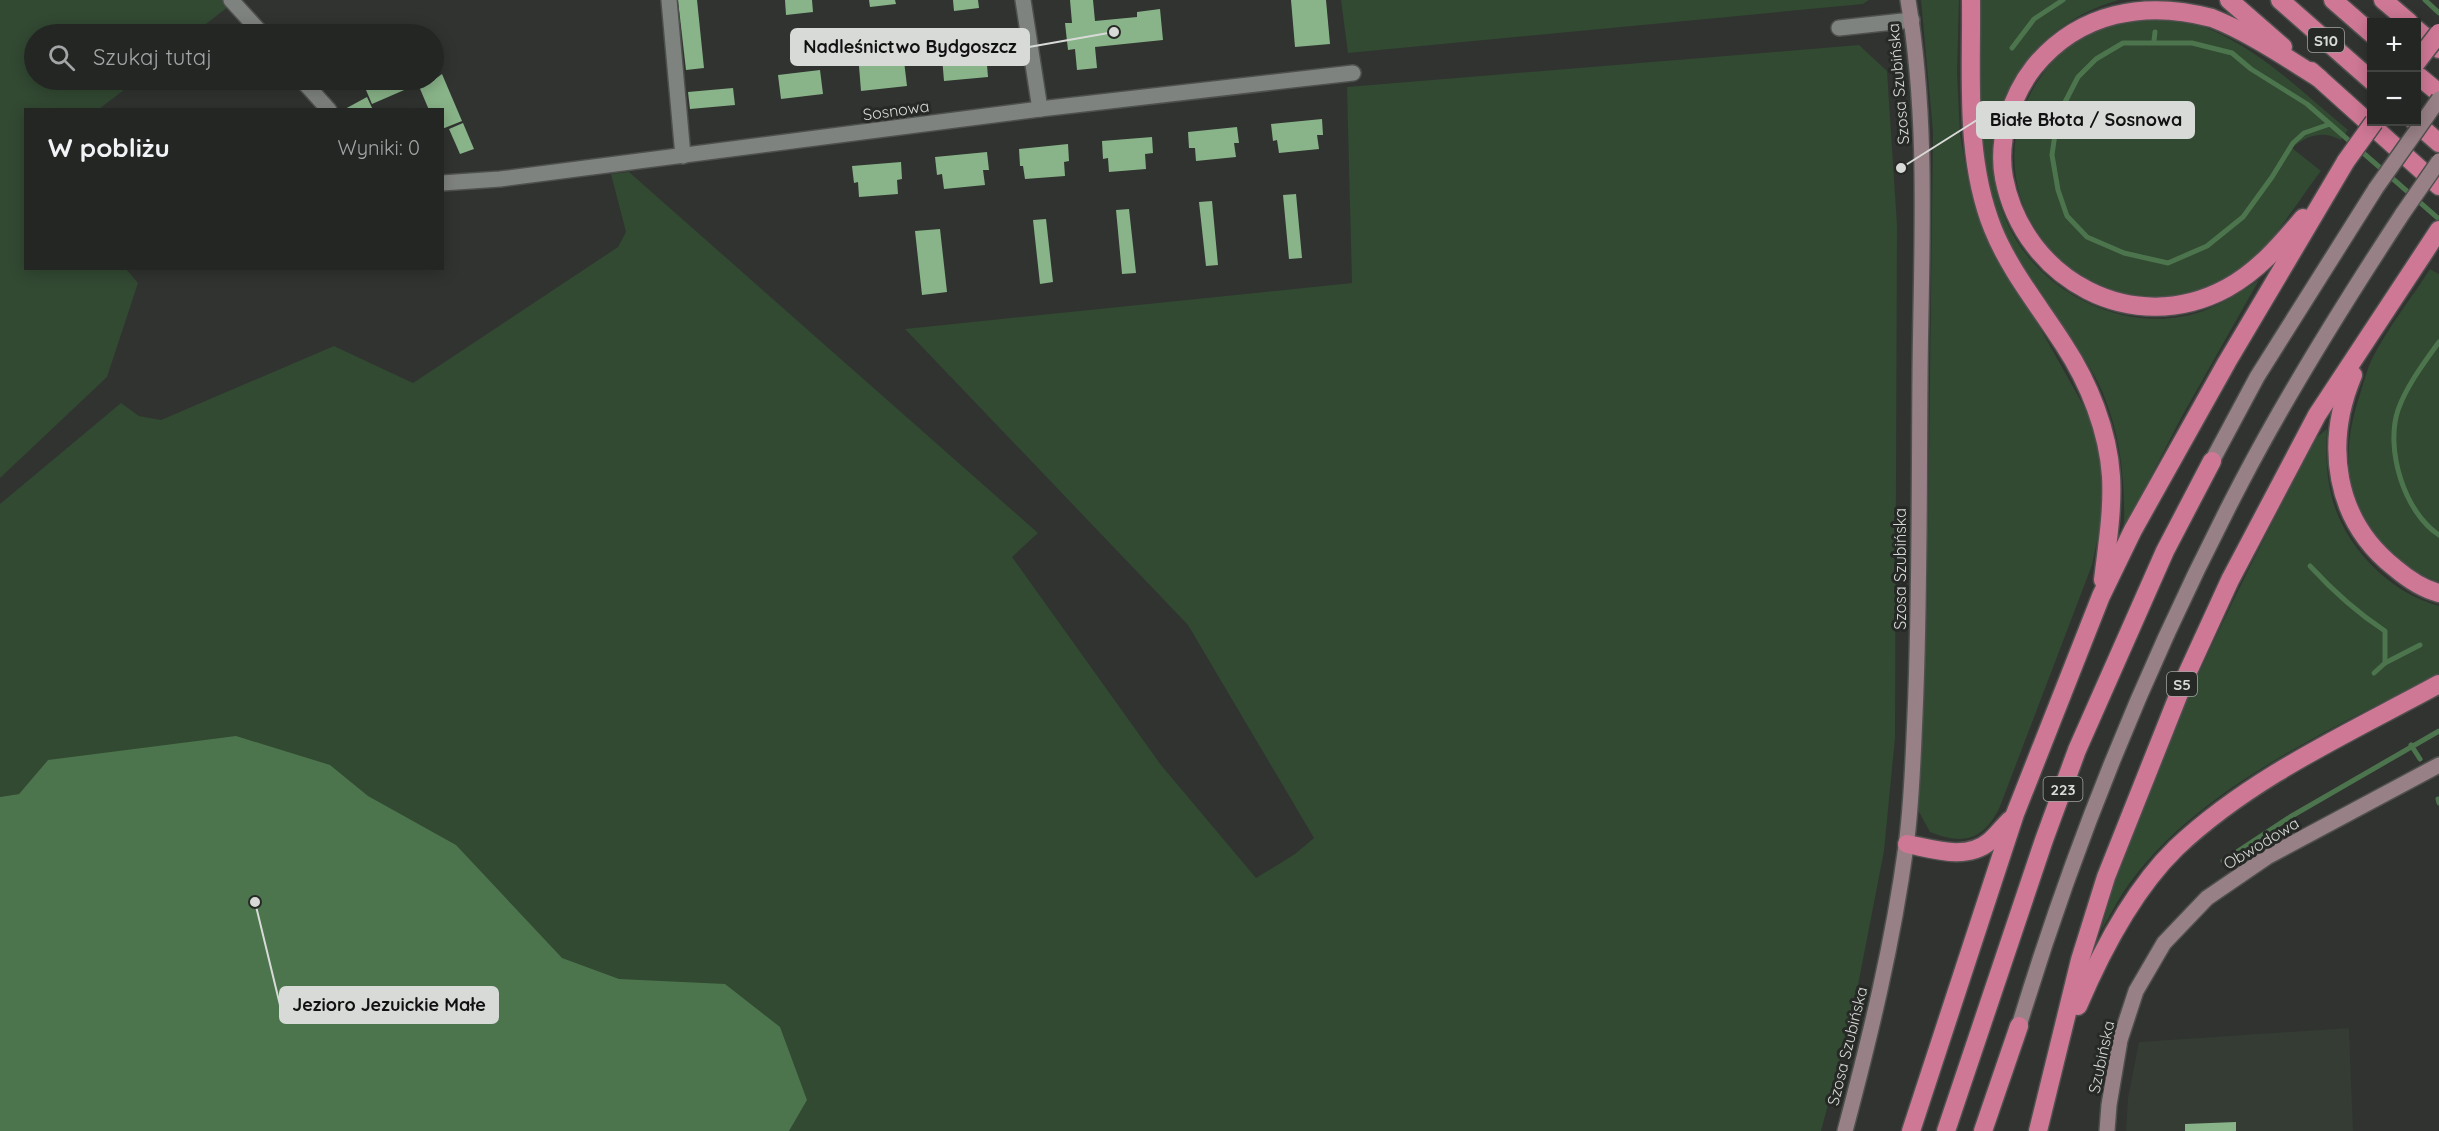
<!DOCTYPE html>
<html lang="pl">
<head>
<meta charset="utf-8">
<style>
  body { margin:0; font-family:Quicksand,sans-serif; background:#303231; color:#f1f3f6 }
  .controls { position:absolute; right:18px; top:18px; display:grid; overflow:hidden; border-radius:0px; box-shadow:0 3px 15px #0003 }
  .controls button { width:54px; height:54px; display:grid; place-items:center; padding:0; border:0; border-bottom:2px solid #414341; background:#242624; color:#f1f3f6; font:30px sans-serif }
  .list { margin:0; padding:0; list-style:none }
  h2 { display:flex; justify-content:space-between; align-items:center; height:78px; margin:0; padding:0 24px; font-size:26px }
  h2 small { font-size:20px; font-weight:400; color:#a3a5a6 }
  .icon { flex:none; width:33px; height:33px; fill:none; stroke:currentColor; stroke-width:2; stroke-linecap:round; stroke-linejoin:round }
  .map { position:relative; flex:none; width:2439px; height:1131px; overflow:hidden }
  .search { position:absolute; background:#242624; box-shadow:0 3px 15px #0003; left:24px; top:24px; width:420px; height:66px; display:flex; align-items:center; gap:15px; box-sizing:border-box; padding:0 21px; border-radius:33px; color:#a3a5a6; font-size:22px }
  .panel { position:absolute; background:#242624; box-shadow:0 3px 15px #0003; left:24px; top:108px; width:420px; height:162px; border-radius:0px }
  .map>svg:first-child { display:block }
  .built { fill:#343c34 }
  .green { fill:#324932 }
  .water { fill:#4c754d }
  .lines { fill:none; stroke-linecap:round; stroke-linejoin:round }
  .stream { stroke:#4c754d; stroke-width:5 }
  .building { fill:#89b489 }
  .street-casing { stroke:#4e504e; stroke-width:18 }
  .secondary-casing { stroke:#4e504e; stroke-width:18 }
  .highway-casing { stroke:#4e504e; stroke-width:21 }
  .street { stroke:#7f837f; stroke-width:15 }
  .secondary { stroke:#978086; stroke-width:15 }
  .highway { stroke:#cf7896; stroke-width:18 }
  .secondary-bridge-casing { stroke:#4e504e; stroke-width:18; stroke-linecap:butt }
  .highway-bridge-casing { stroke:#4e504e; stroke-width:21; stroke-linecap:butt }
  .secondary-bridge { stroke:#978086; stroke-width:15 }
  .highway-bridge { stroke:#cf7896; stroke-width:18 }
  .labels { text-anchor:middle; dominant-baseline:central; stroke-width:6; stroke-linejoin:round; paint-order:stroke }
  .shield { fill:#262926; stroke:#a3a5a3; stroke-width:1.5 }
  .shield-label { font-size:15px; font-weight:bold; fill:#d8dad8 }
  .street-label { font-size:16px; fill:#d8dad8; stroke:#262926 }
  .leader { fill:none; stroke:#d8dad8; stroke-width:2 }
  .callout-dot { fill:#d8dad8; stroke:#262926; stroke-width:2 }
  .callout { fill:#d8dad8; stroke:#d8dad8; stroke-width:2 }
  .callout-label { font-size:18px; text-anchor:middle; font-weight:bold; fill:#111 }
</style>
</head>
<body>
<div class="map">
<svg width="2439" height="1131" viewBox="0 0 2439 1131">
  <rect width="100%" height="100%" fill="#303330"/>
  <polygon class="built" points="2349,1028 2353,1131 2126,1131 2128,1098 2139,1042"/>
  <g class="green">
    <polygon points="0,0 231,0 233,3 193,34 34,34 34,80 137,80 99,109 26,110 26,268 126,269 138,283 107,377 0,478"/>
    <polygon points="1341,0 1869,0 1863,4 1348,53"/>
    <path d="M1921,0h38l-2,72 3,62 8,46 11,36 15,39 41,64 56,100 11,51 1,43 -11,52 -93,244c-17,32 -36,36 -69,23l-11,-20 -1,-13 9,-186 6,-481z"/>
    <path d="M1978,0h141c-98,27 -156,129 -111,225 33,70 121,112 195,86 21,-8 38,-19 56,-31l-78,138 -57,111c1,-50 -3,-92 -22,-138 -8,-19 -21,-37 -33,-54 -25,-36 -52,-72 -69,-112 -29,-71 -19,-150 -22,-225z"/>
    <path d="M2178,18c70,19 116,67 170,112l-7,10c-18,-10 -34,-5 -49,8l29,23c-24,31 -49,75 -81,98 -130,97 -295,-67 -195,-198 17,-24 48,-46 78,-51 18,-3 37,-1 55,-2z"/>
    <polygon points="1859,45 1887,71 1897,225 1895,738 1884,851 1853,1011 1821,1131 787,1131 48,760 19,794 0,797 0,504 121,403 139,416 161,420 334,346 413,383 618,247 626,232 611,174 629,172 1038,533 1012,557 1161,765 1256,878 1295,854 1314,838 1188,625 905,329 1352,283 1347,87"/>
    <path d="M2430,269l9,5v308c-29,-10 -53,-30 -69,-56 -29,-45 -25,-87 -9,-135 3,-10 6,-21 10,-30 16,-33 40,-62 59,-92z"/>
    <path d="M2327,429c-1,21 -1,40 3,60 10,53 57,103 109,117v67c-105,56 -234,110 -307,207 -12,15 -21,34 -31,51 8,-28 15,-57 25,-84 53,-141 120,-277 191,-410z"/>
  </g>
  <polygon class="water" points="236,736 330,765 368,796 456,845 562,958 619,979 725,984 780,1027 807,1100 789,1131 0,1131 0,797 19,794 48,760"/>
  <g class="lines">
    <g class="stream">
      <polyline points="2425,0 2439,13"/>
      <polyline points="2154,41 2155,32"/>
      <polyline points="2012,48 2034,19 2063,0"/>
      <polyline points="2330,124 2304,133 2293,143 2272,177 2243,217 2207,246 2168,263 2124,253 2087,237 2067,216 2058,190 2052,155 2056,127 2063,106 2078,77 2096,59 2123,43 2192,43 2232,53 2251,69 2307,104 2330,124 2439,219"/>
      <path d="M2439,342c-15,21 -32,43 -41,68 -13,39 6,102 41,125"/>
      <path d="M2310,566c23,25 46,46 75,65v32"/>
      <polyline points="2374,673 2385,663 2420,645"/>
      <polyline points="2411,745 2420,759"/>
      <polyline points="2438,799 2439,803"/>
      <polyline points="2223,861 2290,817 2439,731"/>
    </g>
  </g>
  <g class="building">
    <polygon points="678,0 697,0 704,68 686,70"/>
    <polygon points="785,0 812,0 813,12 786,15"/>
    <polygon points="869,0 895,0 896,4 870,7"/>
    <polygon points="953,0 978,0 979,8 954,11"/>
    <polygon points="1070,0 1093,0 1095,21 1137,17 1137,12 1160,9 1163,40 1095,47 1097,68 1077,70 1075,49 1068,50 1065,23 1072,23"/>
    <polygon points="1291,0 1326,0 1330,44 1295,47"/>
    <polygon points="986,53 988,77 944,81 942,57"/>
    <polygon points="904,61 907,86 861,91 859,66"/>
    <polygon points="820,70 823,94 781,99 778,75"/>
    <polygon points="442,74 462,121 442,129 442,110 429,110 418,84 434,80"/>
    <polygon points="372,80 416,80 418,84 372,104 363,83"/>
    <polygon points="733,88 735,105 690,109 688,92"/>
    <polygon points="367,97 373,110 343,110"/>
    <polygon points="1322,119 1323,135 1317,135 1319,149 1279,153 1277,140 1273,141 1271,124"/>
    <polygon points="463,123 474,149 460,154 449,129"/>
    <polygon points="1237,127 1239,143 1234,143 1236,157 1196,161 1195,148 1189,148 1188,132"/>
    <polygon points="1152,137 1153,153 1145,154 1146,169 1109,172 1108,158 1103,159 1102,141"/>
    <polygon points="1068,144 1069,161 1064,162 1065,176 1025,179 1023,166 1020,166 1019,149"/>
    <polygon points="987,152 989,170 983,170 985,185 944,189 942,174 937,175 935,157"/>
    <polygon points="901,162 902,179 897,180 898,194 859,197 858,182 854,183 852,166"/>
    <polygon points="1296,194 1302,258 1289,259 1283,195"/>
    <polygon points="1212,201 1218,265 1206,266 1199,202"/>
    <polygon points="1129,209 1136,273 1122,274 1116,210"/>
    <polygon points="1046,219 1053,282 1040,284 1033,220"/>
    <polygon points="940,229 947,292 922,295 915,231"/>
    <polygon points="2236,1122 2236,1131 2185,1131 2185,1124"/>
  </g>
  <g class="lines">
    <g class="street-casing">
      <g id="street">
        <polyline points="231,0 262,34"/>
        <polyline points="669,0 683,156"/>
        <polyline points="1023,0 1040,109"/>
        <polyline points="1839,28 1912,20"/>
        <polyline points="302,80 329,110"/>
        <polyline points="442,183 500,179 1040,109 1353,73"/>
      </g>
    </g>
    <g class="secondary-casing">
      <g id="secondary">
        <polyline points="2212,461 2257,377 2376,188"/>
        <path d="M2019,1026c57,-188 132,-371 223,-545 48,-92 104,-181 161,-268"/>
        <path d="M1845,1131c25,-94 48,-188 61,-285 6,-44 7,-88 9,-131 5,-113 4,-226 5,-338 1,-126 9,-253 -12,-377"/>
        <polyline points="2107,1131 2109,1105 2120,1040 2136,991 2164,943 2207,898 2267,857 2439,765"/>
      </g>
    </g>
    <g class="highway-casing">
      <g id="highway">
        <path d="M1971,0c1,76 -7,157 22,229 17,42 47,78 71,116 25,38 44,86 47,131 2,35 -4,70 -8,104"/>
        <polyline points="2229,0 2283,47"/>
        <polyline points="2280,0 2372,81"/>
        <polyline points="2333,0 2372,34"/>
        <polyline points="2383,0 2409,22"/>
        <polyline points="2416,29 2439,49"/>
        <polyline points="2311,71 2439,186"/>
        <polyline points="2416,74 2439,93"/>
        <polyline points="2415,122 2439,143"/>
        <path d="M2303,218c-23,27 -45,53 -76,70 -94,51 -203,-8 -223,-110 -7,-37 7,-82 30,-111 45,-55 111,-67 178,-49 38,15 73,39 107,60"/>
        <path d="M2353,375c-29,69 -19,145 42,193 13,11 28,21 44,25"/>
        <path d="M1907,844c26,5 60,17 83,-3 7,-6 13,-14 20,-21"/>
        <path d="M2078,1006c23,-54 55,-116 98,-158 75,-71 173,-115 263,-164"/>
        <polyline points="1911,1131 2015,814 2101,596 2133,530 2227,362 2346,161"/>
        <polyline points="1946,1131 2044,840 2077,750 2165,551 2212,461"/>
        <polyline points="1983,1131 2019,1026"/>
        <polyline points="2038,1131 2080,960 2106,877 2186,676 2230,580 2317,415 2439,230"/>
      </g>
    </g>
    <use href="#street" class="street"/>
    <use href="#secondary" class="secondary"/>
    <use href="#highway" class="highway"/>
    <g class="secondary-bridge-casing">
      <g id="secondary-bridge">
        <polyline points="2376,188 2439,99"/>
        <polyline points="2403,213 2439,161"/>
      </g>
    </g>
    <g class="highway-bridge-casing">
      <g id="highway-bridge">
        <polyline points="2416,63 2439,33"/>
        <polyline points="2346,161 2374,122"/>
      </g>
    </g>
    <use href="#secondary-bridge" class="secondary-bridge"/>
    <use href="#highway-bridge" class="highway-bridge"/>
  </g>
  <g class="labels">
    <g class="shield">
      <rect x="2308" y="28" width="36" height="24" rx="4.5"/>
      <rect x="2167" y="672" width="30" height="24" rx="4.5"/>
      <rect x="2043.5" y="777" width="39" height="24" rx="4.5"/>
    </g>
    <g class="shield-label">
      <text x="2326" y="40">S10</text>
      <text x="2182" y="684">S5</text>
      <text x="2063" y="789">223</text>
    </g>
    <g class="street-label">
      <text transform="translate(1898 84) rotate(-95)">Szosa Szubińska</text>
      <text transform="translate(896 110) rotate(-8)">Sosnowa</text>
      <text transform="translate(1900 569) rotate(-90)">Szosa Szubińska</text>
      <text transform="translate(2261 843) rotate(-31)">Obwodowa</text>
      <text transform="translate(1847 1046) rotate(-76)">Szosa Szubińska</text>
      <text transform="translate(2101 1057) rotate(-78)">Szubińska</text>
    </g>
  </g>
  <path class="leader" d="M1114 32L1029 47M1901 168L1977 120M255 902L280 1005"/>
  <g class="callout-dot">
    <circle cx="1114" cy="32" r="6"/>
    <circle cx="1901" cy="168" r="6"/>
    <circle cx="255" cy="902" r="6"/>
  </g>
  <g class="callout">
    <rect x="791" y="29" width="238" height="36" rx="6"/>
    <rect x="1977" y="102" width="217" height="36" rx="6"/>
    <rect x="280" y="987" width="218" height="36" rx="6"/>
  </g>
  <g class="callout-label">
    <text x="910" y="53">Nadleśnictwo Bydgoszcz</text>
    <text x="2086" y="126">Białe Błota / Sosnowa</text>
    <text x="389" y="1011">Jezioro Jezuickie Małe</text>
  </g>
</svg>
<div class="controls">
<button>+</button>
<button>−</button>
</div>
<div class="search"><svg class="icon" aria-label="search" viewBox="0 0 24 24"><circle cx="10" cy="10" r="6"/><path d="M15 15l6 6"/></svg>Szukaj tutaj</div>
<section class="panel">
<h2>W pobliżu<small>Wyniki: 0</small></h2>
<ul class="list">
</ul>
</section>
</div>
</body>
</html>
